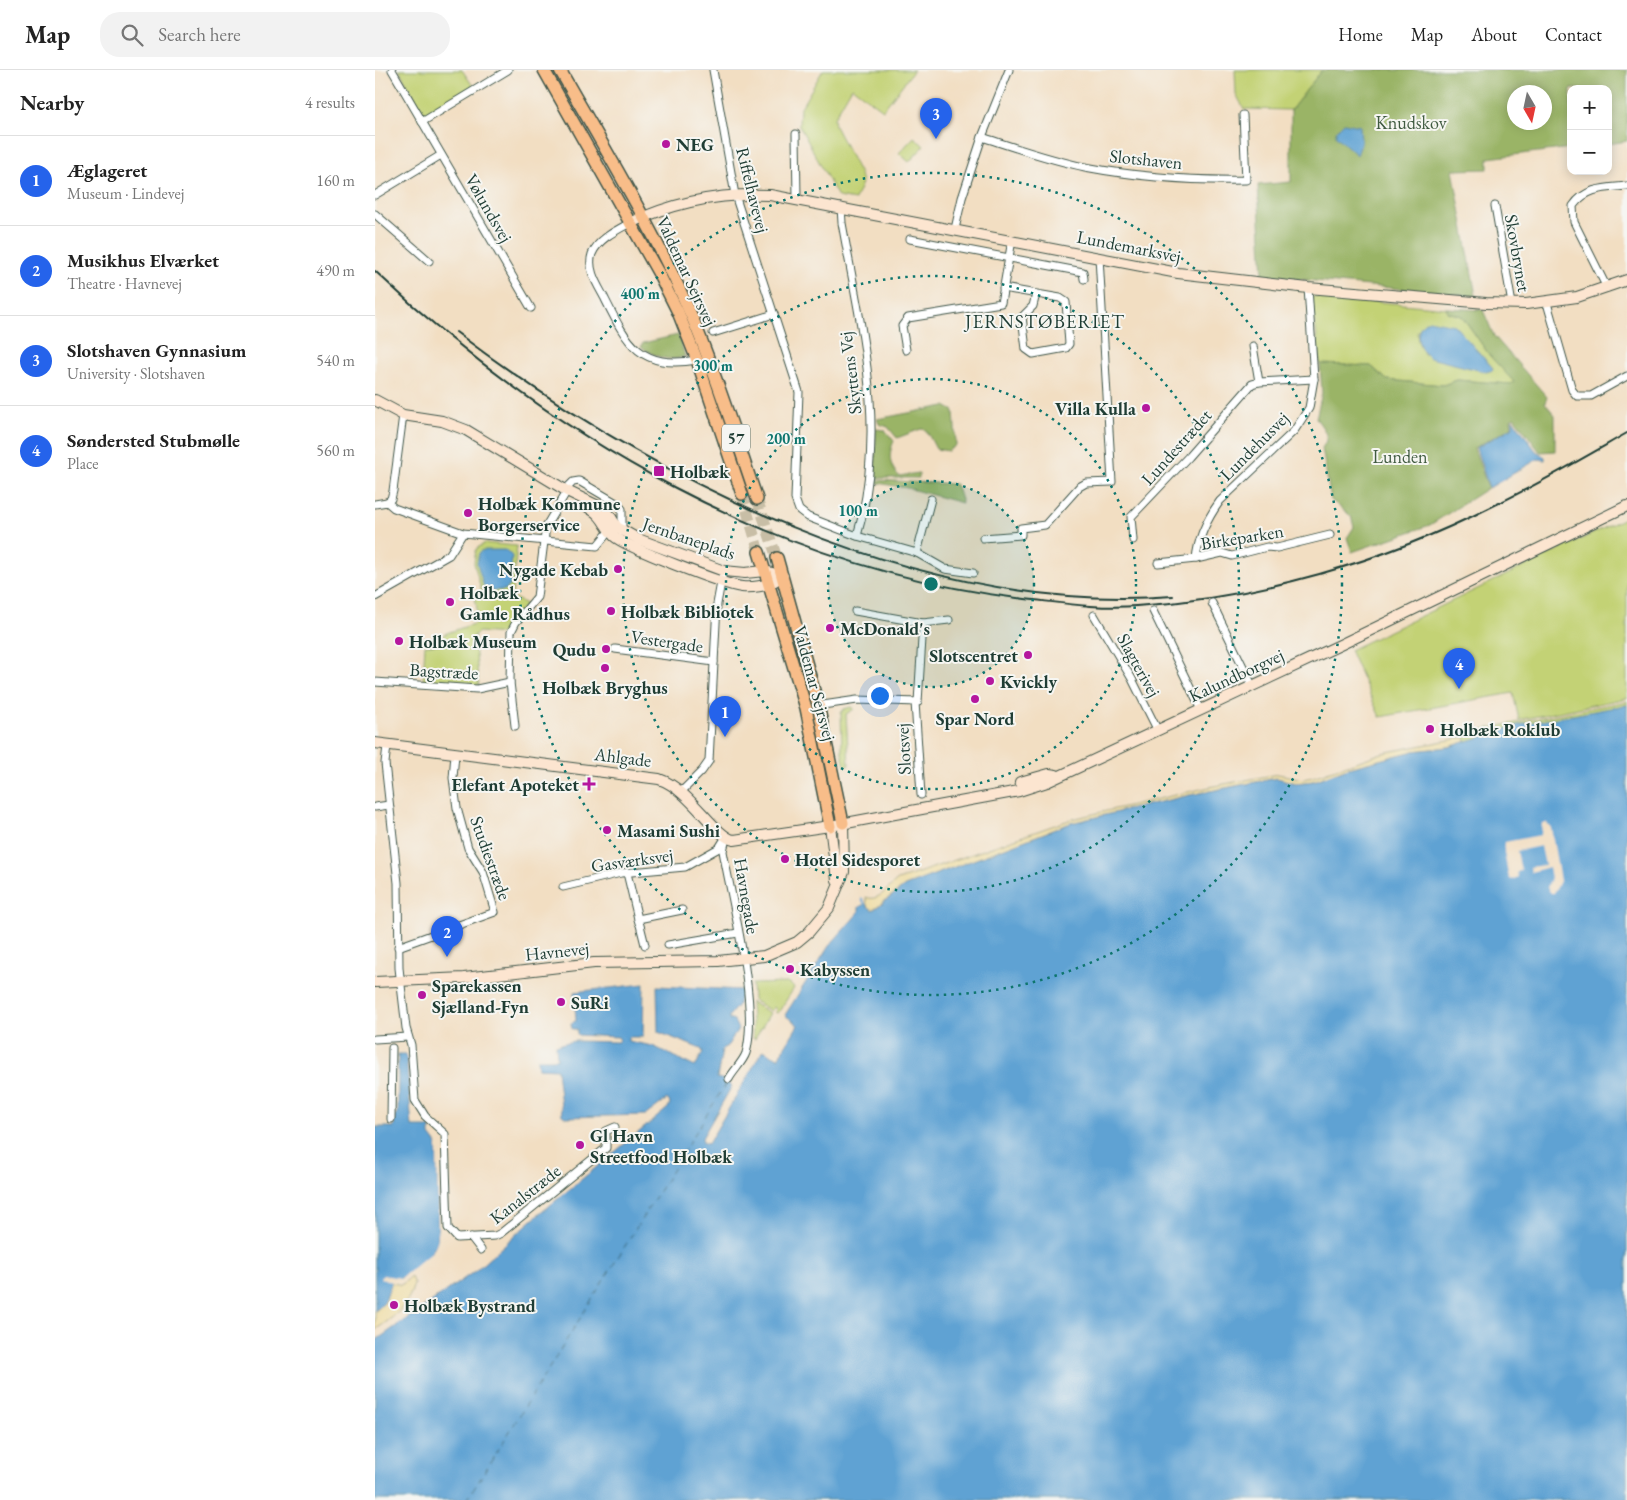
<!DOCTYPE html>
<html lang="en">
<head>
<meta charset="utf-8">
<style>
  body { margin:0; font-family:"EB Garamond",serif; background:#f2f2f2; color:#222 }
  .controls { position:absolute; right:15px; top:15px; display:grid; overflow:hidden; border-radius:10px; box-shadow:0 2px 12px #0003 }
  .controls button { width:45px; height:45px; display:grid; place-items:center; padding:0; border:0; border-bottom:1px solid #e0e0e0; background:#fff; color:#222; font:25px sans-serif }
  .compass { position:absolute; left:1132px; top:15px; width:45px; height:45px; border-radius:50%; background:#fff; box-shadow:0 2px 12px #0003; rotate:171deg }
  .you { position:absolute; left:504px; top:625px; width:18px; height:18px; margin:-12px; border:4px solid #fff; border-radius:50%; background:#1a73e8; box-shadow:0 0 0 8px #1a73e833 }
  .badge { display:grid; place-items:center; width:32px; height:32px; border-radius:50%; background:#2563eb; color:#fff; font-size:16px; font-weight:700 }
  .pin { position:absolute; translate:-50% -41px; filter:drop-shadow(0 1px 2px #0008) }
  .pin::after { content:''; position:absolute; top:26px; width:18px; height:15px; background:inherit; clip-path:polygon(0 0,100% 0,50% 100%) }
  .list { margin:0; padding:0; list-style:none }
  h2 { display:flex; justify-content:space-between; align-items:center; height:65px; margin:0; padding:0 20px; font-size:21px }
  h2 small { font-size:16px; font-weight:400; color:#767676 }
  .list li { display:grid; grid-template-columns:32px 1fr auto; gap:15px; align-items:center; box-sizing:border-box; height:90px; padding:0 20px; border-top:1px solid #e0e0e0 }
  .list b { display:block; font-size:19px; white-space:nowrap }
  .list p { margin:0; font-size:16px; white-space:nowrap; color:#767676 }
  .list em { font-size:16px; font-style:normal; color:#767676 }
  .icon { flex:none; width:28px; height:28px; fill:none; stroke:currentColor; stroke-width:2; stroke-linecap:round; stroke-linejoin:round }
  .map { position:relative; flex:none; width:1252px; height:1430px; overflow:hidden }
  header { display:flex; align-items:center; gap:30px; box-sizing:border-box; height:70px; padding:0 25px; background:#fff; border-bottom:1px solid #e0e0e0 }
  header strong { font-size:24px }
  nav { display:flex; gap:28px; margin-inline-start:auto; font-size:18px }
  .search { width:350px; height:45px; background:#f2f2f2; display:flex; align-items:center; gap:12px; box-sizing:border-box; padding:0 18px; border-radius:20px; color:#767676; font-size:19px }
  main { display:flex }
  aside { flex:1; background:#fff }
  .map>svg:first-child { display:block }
  .green { fill:#c3d274; stroke:#718854; fill-rule:evenodd }
  .forest { fill:#9ab466; stroke:#5c784d; fill-rule:evenodd }
  .sand { fill:#eeda9e; stroke:#868c69 }
  .water { fill:#5fa2d3; stroke:#3f7084 }
  .pier { fill:#f2dec2 }
  .lines { fill:none; stroke-linecap:round; stroke-linejoin:round }
  .stream { stroke:#5fa2d3; stroke-width:2 }
  .ferry { stroke:#325b64; stroke-width:1; stroke-dasharray:6 5; stroke-linecap:butt }
  .primary-tunnel { stroke:#c8bea6; stroke-width:11; stroke-dasharray:11 5.5; stroke-linecap:butt }
  .street-casing { stroke:#3f5549; stroke-width:9 }
  .secondary-casing { stroke:#3f5549; stroke-width:12 }
  .primary-casing { stroke:#3f5549; stroke-width:14 }
  .street { stroke:#fff; stroke-width:7 }
  .secondary { stroke:#fce5d0; stroke-width:10 }
  .primary { stroke:#f8bd89; stroke-width:11 }
  .rail { stroke:#1f3d34; stroke-width:2 }
  .ring { fill:none; stroke:#0f766e; stroke-width:2.5; stroke-dasharray:2.5 5 }
  .poi-dot { fill:#b5179e; stroke:#f6f6f2; stroke-width:2 }
  .labels { text-anchor:middle; dominant-baseline:central; stroke-width:4; stroke-linejoin:round; paint-order:stroke }
  .shield { fill:#f6f6f2; stroke:#60746d; stroke-width:1 }
  .shield-label { font-size:16px; font-weight:bold; fill:#1f3d34 }
  .park-label { font-size:18px; fill:#405b41; stroke:#f6f6f2 }
  .poi-label { font-size:18px; font-weight:bold; fill:#1f3d34; stroke:#f6f6f2; text-anchor:start }
  .street-label { font-size:18px; fill:#1f3d34; stroke:#f6f6f2 }
  .neighbourhood-label { font-size:19px; letter-spacing:1px; fill:#1f3d34; stroke:#f6f6f2 }
  .centre { fill:#0f766e; stroke:#f6f6f2; stroke-width:2.5 }
  .ring-label { font-size:15px; text-anchor:middle; font-weight:bold; fill:#0f766e; stroke:#f6f6f2; stroke-width:4; stroke-linejoin:round; paint-order:stroke }
</style>
</head>
<body>
<header>
<strong>Map</strong>
<div class="search"><svg class="icon" aria-label="search" viewBox="0 0 24 24"><circle cx="10" cy="10" r="6"/><path d="M15 15l6 6"/></svg>Search here</div>
<nav><a>Home</a><a>Map</a><a>About</a><a>Contact</a></nav>
</header>
<main>
<aside>
<h2>Nearby<small>4 results</small></h2>
<ul class="list">
<li><span class="badge">1</span><div><b>Æglageret</b><p>Museum · Lindevej</p></div><em>160 m</em></li>
<li><span class="badge">2</span><div><b>Musikhus Elværket</b><p>Theatre · Havnevej</p></div><em>490 m</em></li>
<li><span class="badge">3</span><div><b>Slotshaven Gynnasium</b><p>University · Slotshaven</p></div><em>540 m</em></li>
<li><span class="badge">4</span><div><b>Søndersted Stubmølle</b><p>Place</p></div><em>560 m</em></li>
</ul>
</aside>
<div class="map">
<svg width="1252" height="1430" viewBox="0 0 1252 1430">
  <rect width="100%" height="100%" fill="#f6f6f2"/>
  <filter id="ink" filterUnits="userSpaceOnUse"><feTurbulence type="fractalNoise" baseFrequency=".02" numOctaves="2"/><feDisplacementMap in="SourceGraphic" scale="10" xChannelSelector="R" yChannelSelector="G"/><feConvolveMatrix kernelMatrix="1 2 1 2 8 2 1 2 1" color-interpolation-filters="sRGB"/></filter>
  <filter id="wash" filterUnits="userSpaceOnUse"><feTurbulence type="fractalNoise" baseFrequency=".0096" numOctaves="4" result="noise"/><feDisplacementMap in="SourceGraphic" scale="20" xChannelSelector="R" yChannelSelector="G"/><feGaussianBlur stdDeviation="1.12" result="paint"/><feColorMatrix in="noise" values="0 0 0 0 0 0 0 0 0 0 0 0 0 0 0 0 0 1.4 0 .05"/><feComposite in="paint" operator="in"/></filter>
  <g filter="url(#wash)">
    <rect width="100%" height="100%" fill="#f2dec2"/>
    <g class="green">
      <polygon points="24,0 87,0 98,16 50,45"/>
      <polygon points="448,0 539,0 508,40 477,17 459,48 460,56 485,104 487,113 480,130 463,127 424,55 425,39"/>
      <polygon points="860,0 947,0 916,40 869,39 861,24"/>
      <polygon points="539,67 549,76 534,92 524,83"/>
      <path d="M937,226l135,12v4l15,4 28,40 25,26 -5,2 -53,-4 -14,5 -56,-5 -16,-14 -51,-2zM1079,255l38,42 1,3 -69,-16 -6,-13 -1,-10z"/>
      <polygon points="1252,447 1252,628 1144,650 1138,623 1005,647 975,580"/>
      <polygon points="110,473 142,476 137,527 151,534 135,551 131,564 104,562 99,565 104,616 48,612 50,575 67,574 69,564 104,552 100,527 107,523 99,493 101,479"/>
      <polygon points="1252,631 1252,635 1091,672 1090,667 1099,661"/>
      <polygon points="476,637 479,639 471,644 474,695 470,696 467,683 466,643 469,639"/>
      <polygon points="414,913 419,918 403,943 400,942 401,939 399,937 396,941 378,930 377,914"/>
      <polygon points="376,932 395,943 380,969 378,968"/>
    </g>
    <g class="forest">
      <path d="M947,0h305v71l-19,3v-55h-37v59l-83,10v11l-35,1 23,126 -213,-20 -5,-91 33,-3v-72zM1140,22h30v30h-30z"/>
      <path d="M1072,238l36,2 11,26 53,61 -2,6 10,12v36l-15,1 -26,-35 -3,2 1,8 -38,21 14,40 -58,37 -78,27 -5,-14 7,-11 -3,-11 -20,-16 -9,-52c9,-12 2,-18 -6,-30l6,-25 -2,-29 51,2 16,14 56,5 14,-5 53,4 4,-2 -24,-26 -28,-40 -15,-4z"/>
      <path d="M303,265l7,21c-15,7 -31,0 -44,-9l2,-4z"/>
      <polygon points="570,336 579,341 581,375 573,381 561,379 551,360 546,359 522,368 513,357 504,354 502,349"/>
      <path d="M501,359l9,1 9,11c-6,13 -5,25 5,35l20,-3v5h-44z"/>
      <polygon points="499,410 581,414 587,433 532,418 497,412"/>
    </g>
    <g class="sand">
      <path d="M1090,667l1,5 -17,5 -35,4 -69,18 -31,12 -18,2 -20,-5 -86,17 -119,28 -166,63 -33,24 -5,-4 -1,-9c12,6 22,-10 32,-17l174,-61 142,-33 64,-12 25,5 10,-2 69,-24z"/>
      <path d="M36,1207l3,7c-6,23 -20,33 -39,46v-19l9,-8 -3,-24 20,6z"/>
    </g>
    <g class="water">
      <polygon points="969,53 985,56 986,74 982,85 961,66 961,61"/>
      <path d="M1054,250l25,5 38,42 1,3 -7,2 -56,-14c-13,-9 -18,-31 -1,-38z"/>
      <polygon points="1138,349 1161,381 1170,387 1170,390 1163,389 1114,418 1101,378 1138,357"/>
      <polygon points="108,480 131,480 137,486 135,516 130,520 110,521 102,493 104,483"/>
      <polygon points="1252,635 1252,1430 0,1430 0,1271 100,1201 156,1151 293,1038 295,1033 292,1029 271,1045 190,1047 187,1045 182,999 163,998 162,989 182,989 181,975 199,971 243,972 245,970 243,967 202,965 202,959 197,959 196,953 201,951 199,922 269,914 268,967 253,967 253,971 278,976 320,997 328,982 326,979 283,962 282,916 368,920 363,935 354,946 354,949 359,951 363,959 353,975 347,980 342,1008 350,1010 357,1016 327,1068 328,1073 333,1074 388,980 403,988 423,955 410,945 454,876 484,842 484,837 490,834 498,840 530,816 696,753 815,725 902,708 921,713 939,711 970,699 1039,681 1074,677 1143,655"/>
      <path d="M23,984h8l6,73h18v8l7,9 1,96c-6,17 -28,37 -46,41l-8,22 -9,8v-184h19l1,-11 3,-2z"/>
    </g>
    <g class="pier">
      <polygon points="1167,753 1172,753 1176,758 1185,811 1179,823 1176,823 1172,818 1176,808 1174,797 1156,802 1155,797 1170,795 1166,776 1142,781 1146,801 1142,802 1143,807 1137,810 1134,808 1129,782 1130,772 1166,765"/>
      <polygon points="62,1074 65,1076 66,1154 64,1177 52,1191 28,1211 19,1213 6,1209 8,1205 26,1208 60,1179 63,1168"/>
    </g>
    <g class="lines">
      <polyline class="stream" points="487,829 490,834"/>
      <polyline class="ferry" points="92,1430 352,1012"/>
    </g>
  </g>
  <g filter="url(#ink)">
    <g class="lines">
      <g class="primary-tunnel">
        <polyline points="367,424 384,482"/>
        <polyline points="382,429 402,488"/>
      </g>
      <g class="street-casing">
        <g id="street">
          <polyline points="17,0 156,238"/>
          <polyline points="338,0 360,125 424,322 420,429 424,440 433,447 482,466 542,483 570,499 598,503"/>
          <polyline points="47,52 133,0"/>
          <polyline points="421,64 422,128"/>
          <polyline points="607,67 634,0"/>
          <polyline points="0,125 66,85"/>
          <polyline points="1120,136 1137,234"/>
          <path d="M466,137l1,16c19,106 46,206 15,313"/>
          <polyline points="0,144 54,191"/>
          <path d="M255,153c-13,7 -32,16 -38,31 -5,15 5,30 12,43 23,46 35,73 93,63"/>
          <path d="M580,159l7,-31 20,-61c34,11 68,23 103,30 53,10 107,14 161,13l-3,-65"/>
          <polyline points="535,169 708,202 709,209"/>
          <polyline points="628,218 685,228 691,232 694,274 691,278 658,284 651,279 647,247 658,236 661,224"/>
          <path d="M1232,218l-33,-66 -1,-16c13,-19 33,-18 54,-20"/>
          <polyline points="1172,233 1197,320 1202,326 1216,326 1252,306"/>
          <polyline points="338,263 399,244"/>
          <polyline points="878,276 884,312"/>
          <polyline points="531,280 527,256 533,248 626,233 637,170"/>
          <polyline points="190,420 198,412 204,411 243,434 247,439 247,462"/>
          <polyline points="12,432 16,429 18,421 28,345"/>
          <polyline points="0,434 12,432 19,438 88,463 222,476 235,460"/>
          <polyline points="608,468 646,465 646,458 670,455 704,417 711,413 737,412 724,187"/>
          <polyline points="758,470 756,447 813,387 877,314 884,312 939,309"/>
          <polyline points="542,483 556,429"/>
          <path d="M821,489c2,-22 11,-40 24,-58l74,-70 15,-23 5,-29 -6,-91"/>
          <polyline points="783,493 821,489 847,483 857,486 892,477 902,478 955,465"/>
          <polyline points="0,527 74,485 88,463"/>
          <polyline points="837,533 877,615"/>
          <polyline points="480,541 548,553 574,550"/>
          <polyline points="778,541 826,640"/>
          <polyline points="719,545 757,609 782,659"/>
          <polyline points="240,579 339,592"/>
          <polyline points="0,612 102,619 135,612"/>
          <polyline points="540,632 546,725"/>
          <polyline points="441,636 482,630 543,632 548,553"/>
          <polyline points="140,656 135,612 136,562 141,552 162,527 171,456 192,421"/>
          <polyline points="12,676 10,693 23,813 24,898 31,958 36,975 40,1030 50,1046 70,1064 73,1158 82,1168 120,1166 126,1163 231,1078 231,1061 240,1057"/>
          <polyline points="307,721 327,701 334,691 342,534 347,507"/>
          <polyline points="0,737 14,735"/>
          <path d="M351,768l-3,13c9,50 36,156 23,202 -3,9 -13,18 -17,26"/>
          <polyline points="252,803 264,853"/>
          <polyline points="188,817 246,803 310,797 344,778 349,770"/>
          <polyline points="263,849 307,840"/>
          <polyline points="265,855 270,875"/>
          <polyline points="293,875 363,863"/>
          <polyline points="23,877 120,842 108,802 93,778 82,738 78,708 80,684"/>
          <polyline points="0,969 33,967"/>
          <polyline points="16,1049 17,978"/>
          <polyline points="96,1167 106,1180"/>
        </g>
      </g>
      <g class="secondary-casing">
        <g id="secondary">
          <path d="M255,153c44,-21 92,-30 140,-28l408,78 130,15 178,15 40,1 51,-7 50,-17"/>
          <polyline points="0,330 28,345 67,351 91,360 192,421 223,436 234,444 242,457 263,469 349,501 370,503 390,501 408,506"/>
          <path d="M214,438c16,9 14,17 25,28 12,11 110,49 128,51 10,1 24,-1 33,-6"/>
          <path d="M0,673l284,36c31,10 56,58 75,61l96,-14 189,-35 28,-9 295,-138 285,-138"/>
          <polyline points="645,712 674,704 681,705"/>
          <polyline points="455,756 462,810"/>
          <polyline points="0,912 89,908 219,893 343,891 389,886 422,872 434,862 454,838 469,802 468,753"/>
        </g>
      </g>
      <g class="primary-casing">
        <g id="primary">
          <polyline points="169,0 284,204 303,242 322,290 367,424"/>
          <path d="M185,0c46,81 95,161 132,247 25,59 44,121 65,182"/>
          <polyline points="384,482 431,638 455,756"/>
          <polyline points="402,488 443,635 468,753"/>
        </g>
      </g>
      <use href="#street" class="street"/>
      <use href="#secondary" class="secondary"/>
      <use href="#primary" class="primary"/>
      <g class="rail">
        <path d="M0,201c179,169 403,299 650,328 37,4 73,10 111,7 123,-8 247,-44 357,-100 46,-22 90,-48 134,-73"/>
        <path d="M81,262c198,149 463,284 717,264"/>
      </g>
    </g>
  </g>
  <circle cx="556" cy="514" r="103" fill="#0f766e" fill-opacity=".12"/>
  <g class="ring">
    <circle cx="556" cy="514" r="103"/>
    <circle cx="556" cy="514" r="205"/>
    <circle cx="556" cy="514" r="308"/>
    <circle cx="556" cy="514" r="411"/>
  </g>
  <g class="poi-dot">
    <circle cx="291" cy="74" r="5"/>
    <circle cx="771" cy="338" r="5"/>
    <rect x="278" y="395" width="12" height="12" rx="2.5"/>
    <circle cx="93" cy="443" r="5"/>
    <circle cx="243" cy="499" r="5"/>
    <circle cx="75" cy="532" r="5"/>
    <circle cx="236" cy="541" r="5"/>
    <circle cx="455" cy="558" r="5"/>
    <circle cx="24" cy="571" r="5"/>
    <circle cx="231" cy="579" r="5"/>
    <circle cx="653" cy="585" r="5"/>
    <circle cx="230" cy="598" r="5"/>
    <circle cx="615" cy="611" r="5"/>
    <circle cx="600" cy="629" r="5"/>
    <circle cx="1055" cy="659" r="5"/>
    <path d="M211.5 706.5h5v5h5v5h-5v5h-5v-5h-5v-5h5z"/>
    <circle cx="232" cy="760" r="5"/>
    <circle cx="410" cy="789" r="5"/>
    <circle cx="415" cy="899" r="5"/>
    <circle cx="47" cy="925" r="5"/>
    <circle cx="186" cy="932" r="5"/>
    <circle cx="205" cy="1075" r="5"/>
    <circle cx="19" cy="1235" r="5"/>
  </g>
  <g class="labels">
    <rect class="shield" x="347" y="354.5" width="28" height="27" rx="4"/>
    <g class="shield-label">
      <text x="361" y="368">57</text>
    </g>
    <g class="park-label">
      <text x="1036" y="52">Knudskov</text>
      <text x="1025" y="386">Lunden</text>
    </g>
    <g class="poi-label">
      <text x="301" y="74">NEG</text>
      <text x="761" y="338" text-anchor="end">Villa Kulla</text>
      <text x="295" y="401">Holbæk</text>
      <text x="103" y="433">Holbæk Kommune<tspan x="103" dy="21">Borgerservice</tspan></text>
      <text x="233" y="499" text-anchor="end">Nygade Kebab</text>
      <text x="85" y="522">Holbæk<tspan x="85" dy="21">Gamle Rådhus</tspan></text>
      <text x="246" y="541">Holbæk Bibliotek</text>
      <text x="465" y="558">McDonald's</text>
      <text x="34" y="571">Holbæk Museum</text>
      <text x="221" y="579" text-anchor="end">Qudu</text>
      <text x="643" y="585" text-anchor="end">Slotscentret</text>
      <text x="625" y="611">Kvickly</text>
      <text x="230" y="617" text-anchor="middle">Holbæk Bryghus</text>
      <text x="600" y="648" text-anchor="middle">Spar Nord</text>
      <text x="1065" y="659">Holbæk Roklub</text>
      <text x="204" y="714" text-anchor="end">Elefant Apoteket</text>
      <text x="242" y="760">Masami Sushi</text>
      <text x="420" y="789">Hotel Sidesporet</text>
      <text x="425" y="899">Kabyssen</text>
      <text x="57" y="915">Sparekassen<tspan x="57" dy="21">Sjælland-Fyn</tspan></text>
      <text x="196" y="932">SuRi</text>
      <text x="215" y="1065">Gl Havn<tspan x="215" dy="21">Streetfood Holbæk</tspan></text>
      <text x="29" y="1235">Holbæk Bystrand</text>
    </g>
    <g class="street-label">
      <text transform="translate(771 89) rotate(6)">Slotshaven</text>
      <text transform="translate(378 120) rotate(76)">Riffelhavevej</text>
      <text transform="translate(114 138) rotate(60)">Vølundsvej</text>
      <text transform="translate(754 176) rotate(11)">Lundemarksvej</text>
      <text transform="translate(1143 183) rotate(80)">Skovbrynet</text>
      <text transform="translate(312 201) rotate(65)">Valdemar Sejrsvej</text>
      <text transform="translate(475 303) rotate(-97)">Skyttens Vej</text>
      <text transform="translate(879 376) rotate(-45)">Lundehusvej</text>
      <text transform="translate(801 377) rotate(-48)">Lundestrædet</text>
      <text transform="translate(867 467) rotate(-9)">Birkeparken</text>
      <text transform="translate(314 468) rotate(19)">Jernbaneplads</text>
      <text transform="translate(292 571) rotate(8)">Vestergade</text>
      <text transform="translate(764 595) rotate(61)">Slagterivej</text>
      <text transform="translate(69 601) rotate(3)">Bagstræde</text>
      <text transform="translate(861 605) rotate(-25)">Kalundborgvej</text>
      <text transform="translate(440 613) rotate(75)">Valdemar Sejrsvej</text>
      <text transform="translate(528 679) rotate(-93)">Slotsvej</text>
      <text transform="translate(248 687) rotate(7)">Ahlgade</text>
      <text transform="translate(116 788) rotate(70)">Studiestræde</text>
      <text transform="translate(257 790) rotate(-8)">Gasværksvej</text>
      <text transform="translate(372 826) rotate(80)">Havnegade</text>
      <text transform="translate(182 881) rotate(-6)">Havnevej</text>
      <text transform="translate(150 1124) rotate(-38)">Kanalstræde</text>
    </g>
    <g class="neighbourhood-label">
      <text x="670" y="251">JERNSTØBERIET</text>
    </g>
  </g>
  <circle cx="556" cy="514" r="8" class="centre"/>
  <g class="ring-label">
    <text x="265" y="229">400 m</text>
    <text x="338" y="301">300 m</text>
    <text x="411" y="374">200 m</text>
    <text x="483" y="446">100 m</text>
  </g>
</svg>
<div class="controls">
<button>+</button>
<button>−</button>
</div>
<svg class="compass" viewBox="-18 -18 36 36"><path d="M0-13l5 13h-10z" fill="#e53935"/><path d="M0 13l5-13h-10z" fill="#767676"/></svg>
<div class="you"></div>
<div class="pin badge" style="left:350px;top:667px">1</div>
<div class="pin badge" style="left:72px;top:887px">2</div>
<div class="pin badge" style="left:561px;top:69px">3</div>
<div class="pin badge" style="left:1084px;top:619px">4</div>
</div>
</main>
</body>
</html>
